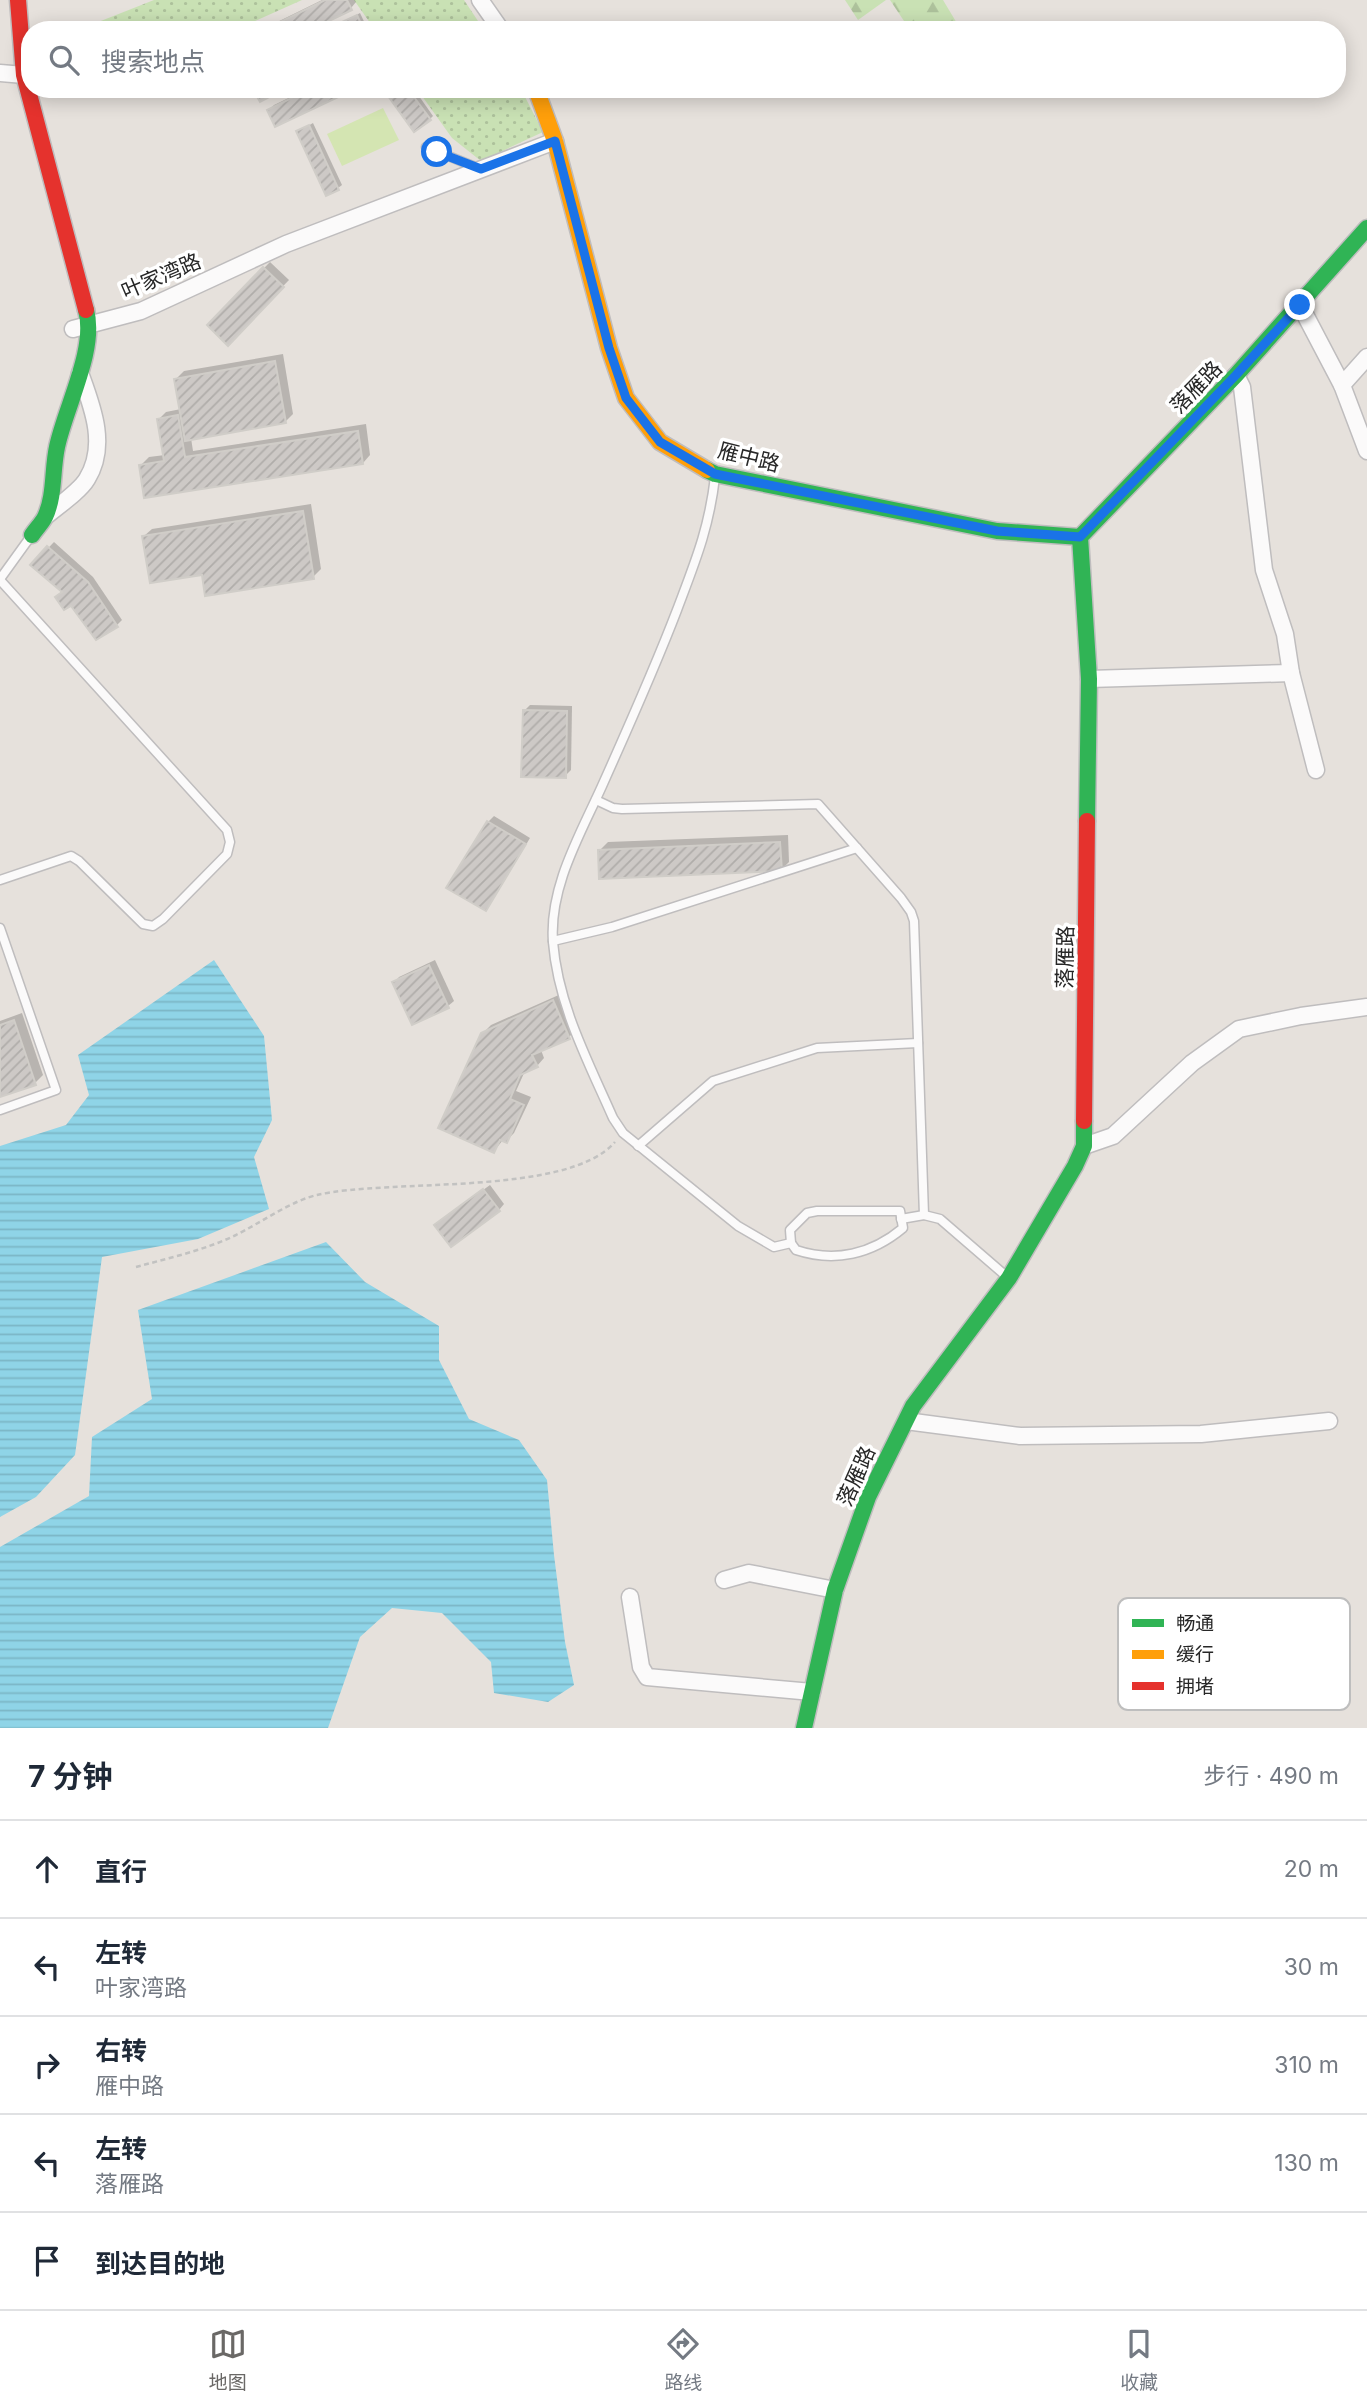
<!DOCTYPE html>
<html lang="zh">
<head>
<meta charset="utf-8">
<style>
  body { margin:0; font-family:Inter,"Noto Sans SC",sans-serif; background:#f2f2f3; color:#1f2937 }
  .stop { position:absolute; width:21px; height:21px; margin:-16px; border:5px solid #1a73e8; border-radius:50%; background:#fff }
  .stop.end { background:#1a73e8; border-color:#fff; box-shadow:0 2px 7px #0008 }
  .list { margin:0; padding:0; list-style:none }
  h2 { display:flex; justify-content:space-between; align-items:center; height:91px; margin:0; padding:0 28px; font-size:30px }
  h2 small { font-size:23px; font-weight:400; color:#747a83 }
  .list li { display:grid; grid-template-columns:46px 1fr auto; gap:21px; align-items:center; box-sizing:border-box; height:98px; padding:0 28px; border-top:2px solid #e0e1e3 }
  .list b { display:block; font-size:26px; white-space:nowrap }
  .list p { margin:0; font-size:23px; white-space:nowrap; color:#747a83 }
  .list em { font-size:23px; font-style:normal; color:#747a83 }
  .icon { flex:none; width:38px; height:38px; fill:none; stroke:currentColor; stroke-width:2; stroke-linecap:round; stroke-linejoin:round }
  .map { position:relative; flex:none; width:1367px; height:1728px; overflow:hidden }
  .search { position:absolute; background:#fff; box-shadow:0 4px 18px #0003; left:21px; right:21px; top:21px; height:77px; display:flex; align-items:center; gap:18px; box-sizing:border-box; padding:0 24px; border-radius:28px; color:#747a83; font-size:26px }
  .sheet { height:581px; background:#fff }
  nav { display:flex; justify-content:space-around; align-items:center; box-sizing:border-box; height:98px; border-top:2px solid #e0e1e3; background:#fff; font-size:19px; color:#747a83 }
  nav a { display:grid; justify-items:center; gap:4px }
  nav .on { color:#6a6866 }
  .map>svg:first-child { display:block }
  .grass { fill:url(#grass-dots) }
  .forest { fill:url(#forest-firs) }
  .pitch { fill:#d4e5b2 }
  .water { fill:url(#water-rules) }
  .shadow { fill:#0003 }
  .building { fill:url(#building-hatch); stroke:#d0cdc8; stroke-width:2 }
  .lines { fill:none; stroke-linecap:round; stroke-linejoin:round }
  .lane-casing { stroke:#bfbdbe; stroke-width:11 }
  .street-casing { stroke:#bfbdbe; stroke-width:19 }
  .fast-casing { stroke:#bfbdbe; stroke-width:19 }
  .slow-casing { stroke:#bfbdbe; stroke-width:19 }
  .jam-casing { stroke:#bfbdbe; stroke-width:19 }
  .path { stroke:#c2c2c1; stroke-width:2.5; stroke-dasharray:5 3.5; stroke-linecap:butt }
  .lane { stroke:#fbfafa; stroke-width:8 }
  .street { stroke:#fbfafa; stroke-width:16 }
  .fast { stroke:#30b455; stroke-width:16 }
  .slow { stroke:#ff9f0a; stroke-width:16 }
  .jam { stroke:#e5322d; stroke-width:16 }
  .route { stroke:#1a73e8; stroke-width:9 }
  .labels { text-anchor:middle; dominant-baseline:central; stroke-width:7; stroke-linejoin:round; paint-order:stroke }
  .street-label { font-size:21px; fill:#272727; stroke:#fff }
  .key { fill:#fff; stroke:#bebebe; stroke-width:2 }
  .key-label { font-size:19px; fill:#272727 }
</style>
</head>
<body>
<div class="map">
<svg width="1367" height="1728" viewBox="0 0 1367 1728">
  <defs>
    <pattern id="grass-dots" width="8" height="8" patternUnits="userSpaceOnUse" patternTransform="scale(1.75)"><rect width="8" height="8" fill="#c9e1b4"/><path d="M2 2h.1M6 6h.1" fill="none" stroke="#adc19b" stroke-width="1.8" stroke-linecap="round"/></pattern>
    <pattern id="forest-firs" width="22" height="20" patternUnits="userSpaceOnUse" patternTransform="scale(1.75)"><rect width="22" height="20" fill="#c9e1b4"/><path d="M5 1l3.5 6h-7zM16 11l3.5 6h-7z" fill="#adc19b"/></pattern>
    <pattern id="water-rules" width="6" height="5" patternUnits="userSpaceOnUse" patternTransform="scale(1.75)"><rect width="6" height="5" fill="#8fd4e7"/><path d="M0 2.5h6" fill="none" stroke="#7bb6c6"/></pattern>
    <pattern id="building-hatch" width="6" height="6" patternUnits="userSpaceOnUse" patternTransform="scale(1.75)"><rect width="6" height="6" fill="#cdc9c6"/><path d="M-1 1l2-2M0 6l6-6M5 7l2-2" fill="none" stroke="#b0adaa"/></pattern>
  </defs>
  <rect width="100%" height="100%" fill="#e6e1dc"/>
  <g class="grass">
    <polygon points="154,0 302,0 235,30 78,30"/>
    <polygon points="354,0 464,0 484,30 375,30"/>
    <polygon points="417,89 521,89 543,132 481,161 452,138"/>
  </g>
  <g class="forest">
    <polygon points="845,0 886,0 858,20"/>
    <polygon points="890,0 943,0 961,30 910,30"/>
  </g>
  <polygon class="pitch" points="383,108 399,140 342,166 327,134"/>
  <g class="water">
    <polygon points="214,960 264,1036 272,1120 254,1157 269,1209 198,1239 102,1257 75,1455 36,1497 0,1517 0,1146 66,1125 89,1095 78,1055"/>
    <polygon points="326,1242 365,1282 439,1326 439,1360 469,1419 519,1440 547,1480 554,1555 565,1642 574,1685 548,1702 494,1693 491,1662 442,1613 392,1608 360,1637 328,1728 0,1728 0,1547 89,1496 92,1437 152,1399 138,1310"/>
  </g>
  <g class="shadow">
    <polygon points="322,0 355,0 356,2 351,8 306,30 261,30"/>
    <polygon points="360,13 368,30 348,30 344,22"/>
    <polygon points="307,89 351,89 269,110 274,105"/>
    <polygon points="385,89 414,89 433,116 430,119"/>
    <polygon points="313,123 342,185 338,188 298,132"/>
    <polygon points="270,262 289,280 228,343 209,325"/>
    <polygon points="283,354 293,414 285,422 191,438 193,451 366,424 370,455 363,463 141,465 149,457 165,455 158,420 166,412 181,409 176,379 184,371"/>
    <polygon points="311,504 321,569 313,577 203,573 144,536 152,529"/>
    <polygon points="54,542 93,577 122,620 116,626 64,591 32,565"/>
    <polygon points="530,705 572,706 571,770 565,776 524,711"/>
    <polygon points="494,816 530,838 491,903 485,909 488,822"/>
    <polygon points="788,835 789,862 781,870 600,850 608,842"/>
    <polygon points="435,960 454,1001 448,1006 394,983 399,977"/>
    <polygon points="561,994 577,1029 569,1037 541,1050 544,1058 537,1066 525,1071 516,1091 531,1097 514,1133 506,1141 503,1140 494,1151 482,1034 491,1025"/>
    <polygon points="22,1013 43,1075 35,1083 0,1095 0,1021"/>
    <polygon points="490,1185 504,1204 499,1210 442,1220"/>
  </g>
  <g class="building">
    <polygon points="325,0 347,0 352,10 310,30 264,30"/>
    <polygon points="357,15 364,30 346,30 342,22"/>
    <polygon points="253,89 270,89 273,95 260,102"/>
    <polygon points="310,89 355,89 275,127 267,110"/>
    <polygon points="383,89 408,89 431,120 414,132"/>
    <polygon points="309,125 339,190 326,196 296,131"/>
    <polygon points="263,267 284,287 228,346 207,325"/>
    <polygon points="275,361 286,423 185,441 174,379"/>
    <polygon points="178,415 185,457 358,431 363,464 144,498 139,465 164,461 157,419"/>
    <polygon points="303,511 314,579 205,596 202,575 150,583 142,536"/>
    <polygon points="47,546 88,582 118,627 96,640 71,606 64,610 55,597 62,592 30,565"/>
    <polygon points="523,710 567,711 566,778 521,777"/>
    <polygon points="487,821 526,844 486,911 446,888"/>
    <polygon points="780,842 782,871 599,879 598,850"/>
    <polygon points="429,965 449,1008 412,1025 392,982"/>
    <polygon points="553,1000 570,1039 532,1055 538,1067 520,1075 510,1099 524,1105 507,1143 500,1140 494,1153 438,1128 481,1033"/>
    <polygon points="14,1020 36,1085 0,1097 0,1025"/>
    <polygon points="483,1189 500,1211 451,1247 434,1225"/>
  </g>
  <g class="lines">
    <g class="lane-casing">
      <g id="lane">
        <polyline points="426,147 478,168"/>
        <path d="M715,477c-6,52 -20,85 -38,133 -23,60 -49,118 -75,176 -22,49 -53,101 -49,156 5,63 35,119 60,176l10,15 115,93 36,21 17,-4"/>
        <polyline points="0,579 31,536"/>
        <polyline points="0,580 227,830 230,842 227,854 163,919 153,926 143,924 79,861 71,856 0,880"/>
        <polyline points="596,800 613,808 622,809 818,804 901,898 911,912 914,921 924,1215"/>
        <polyline points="0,928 56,1090 0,1110"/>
        <polyline points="553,941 612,927 857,848"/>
        <polyline points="638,1146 713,1081 817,1048 918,1043"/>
        <path d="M817,1211h83l3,17c-31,26 -68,35 -107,22l-5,-7 -1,-13 17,-17z"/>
        <polyline points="901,1219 924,1215 940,1219 1006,1276"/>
      </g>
    </g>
    <g class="street-casing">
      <g id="street">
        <polyline points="480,0 501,30"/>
        <polyline points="0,73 24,75"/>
        <polyline points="1300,305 1342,385 1367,451"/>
        <polyline points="73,329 141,311 286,244 555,141"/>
        <polyline points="1236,375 1242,387 1264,570 1285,634 1291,673 1316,770"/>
        <polyline points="1342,385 1367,357"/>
        <path d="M46,516c12,-10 34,-25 41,-37 21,-34 5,-73 -7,-106"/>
        <polyline points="1089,679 1291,673"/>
        <polyline points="1084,1146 1113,1136 1192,1063 1239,1029 1301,1016 1367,1007"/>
        <polyline points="906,1421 1020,1436 1201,1434 1329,1421"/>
        <polyline points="724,1580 749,1573 835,1590"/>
        <polyline points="630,1597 641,1667 647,1677 812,1692"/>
      </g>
    </g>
    <g class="fast-casing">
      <g id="fast">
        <polyline points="707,470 715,474 997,531 1080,537"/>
        <path d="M32,535c4,-6 10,-12 13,-18 10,-21 7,-47 12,-70 8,-39 40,-98 29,-137"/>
        <polyline points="1087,821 1089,679 1080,537 1236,375 1367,228"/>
        <polyline points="804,1728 835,1590 868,1497 913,1406 1009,1278 1075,1166 1084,1146 1084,1121"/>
      </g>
    </g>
    <g class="slow-casing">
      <polyline id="slow" points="536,89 555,141 609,348 626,398 660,442 707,470"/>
    </g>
    <g class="jam-casing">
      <g id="jam">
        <polyline points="18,0 24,75 86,310"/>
        <polyline points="1084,1121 1087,821"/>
      </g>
    </g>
    <path class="path" d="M136,1267c33,-9 69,-17 100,-32 24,-12 57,-35 81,-40 72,-17 250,2 298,-53"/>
    <use href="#lane" class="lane"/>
    <use href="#street" class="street"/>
    <use href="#fast" class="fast"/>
    <use href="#slow" class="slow"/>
    <use href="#jam" class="jam"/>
  </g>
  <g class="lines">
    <polyline class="route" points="437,152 481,169 555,141 609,348 626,398 660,442 715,474 997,531 1080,537 1236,375 1300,305"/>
  </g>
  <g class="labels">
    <g class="street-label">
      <text transform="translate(161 276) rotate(-23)">叶家湾路</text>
      <text transform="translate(1196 387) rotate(-46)">落雁路</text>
      <text transform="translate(749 457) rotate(14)">雁中路</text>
      <text transform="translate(1065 957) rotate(-89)">落雁路</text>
      <text transform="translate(856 1476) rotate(-66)">落雁路</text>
    </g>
  </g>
  <rect x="1118" y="1598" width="232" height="112" rx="10" class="key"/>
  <rect x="1132" y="1619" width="32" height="8" fill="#30b455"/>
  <rect x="1132" y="1650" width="32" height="9" fill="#ff9f0a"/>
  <rect x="1132" y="1682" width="32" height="8" fill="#e5322d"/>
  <g class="key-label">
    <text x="1176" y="1630">畅通</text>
    <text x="1176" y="1661">缓行</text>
    <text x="1176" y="1693">拥堵</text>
  </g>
</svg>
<div class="stop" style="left:437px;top:152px"></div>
<div class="stop end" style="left:1300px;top:305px"></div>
<div class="search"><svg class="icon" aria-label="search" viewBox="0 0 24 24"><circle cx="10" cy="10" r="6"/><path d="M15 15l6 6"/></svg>搜索地点</div>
</div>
<section class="sheet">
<h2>7 分钟<small>步行 · 490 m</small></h2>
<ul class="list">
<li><svg class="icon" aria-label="ahead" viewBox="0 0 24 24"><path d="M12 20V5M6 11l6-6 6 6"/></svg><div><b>直行</b></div><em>20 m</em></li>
<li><svg class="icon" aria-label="left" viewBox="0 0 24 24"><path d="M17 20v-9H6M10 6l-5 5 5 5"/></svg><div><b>左转</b><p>叶家湾路</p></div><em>30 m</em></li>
<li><svg class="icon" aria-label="right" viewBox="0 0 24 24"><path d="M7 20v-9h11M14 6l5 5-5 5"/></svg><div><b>右转</b><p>雁中路</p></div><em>310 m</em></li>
<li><svg class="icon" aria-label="left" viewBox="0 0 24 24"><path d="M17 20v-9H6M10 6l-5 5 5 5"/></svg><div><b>左转</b><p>落雁路</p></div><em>130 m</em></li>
<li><svg class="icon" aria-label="arrive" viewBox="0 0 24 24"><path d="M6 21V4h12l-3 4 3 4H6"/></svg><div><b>到达目的地</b></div></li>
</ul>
</section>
<nav>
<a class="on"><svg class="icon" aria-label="map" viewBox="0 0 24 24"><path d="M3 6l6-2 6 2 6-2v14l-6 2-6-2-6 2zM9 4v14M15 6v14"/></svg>地图</a>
<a><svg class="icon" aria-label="directions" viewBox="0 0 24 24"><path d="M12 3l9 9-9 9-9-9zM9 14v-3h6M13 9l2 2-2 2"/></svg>路线</a>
<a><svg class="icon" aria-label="saved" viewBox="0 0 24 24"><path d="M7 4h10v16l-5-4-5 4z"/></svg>收藏</a>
</nav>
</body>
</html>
